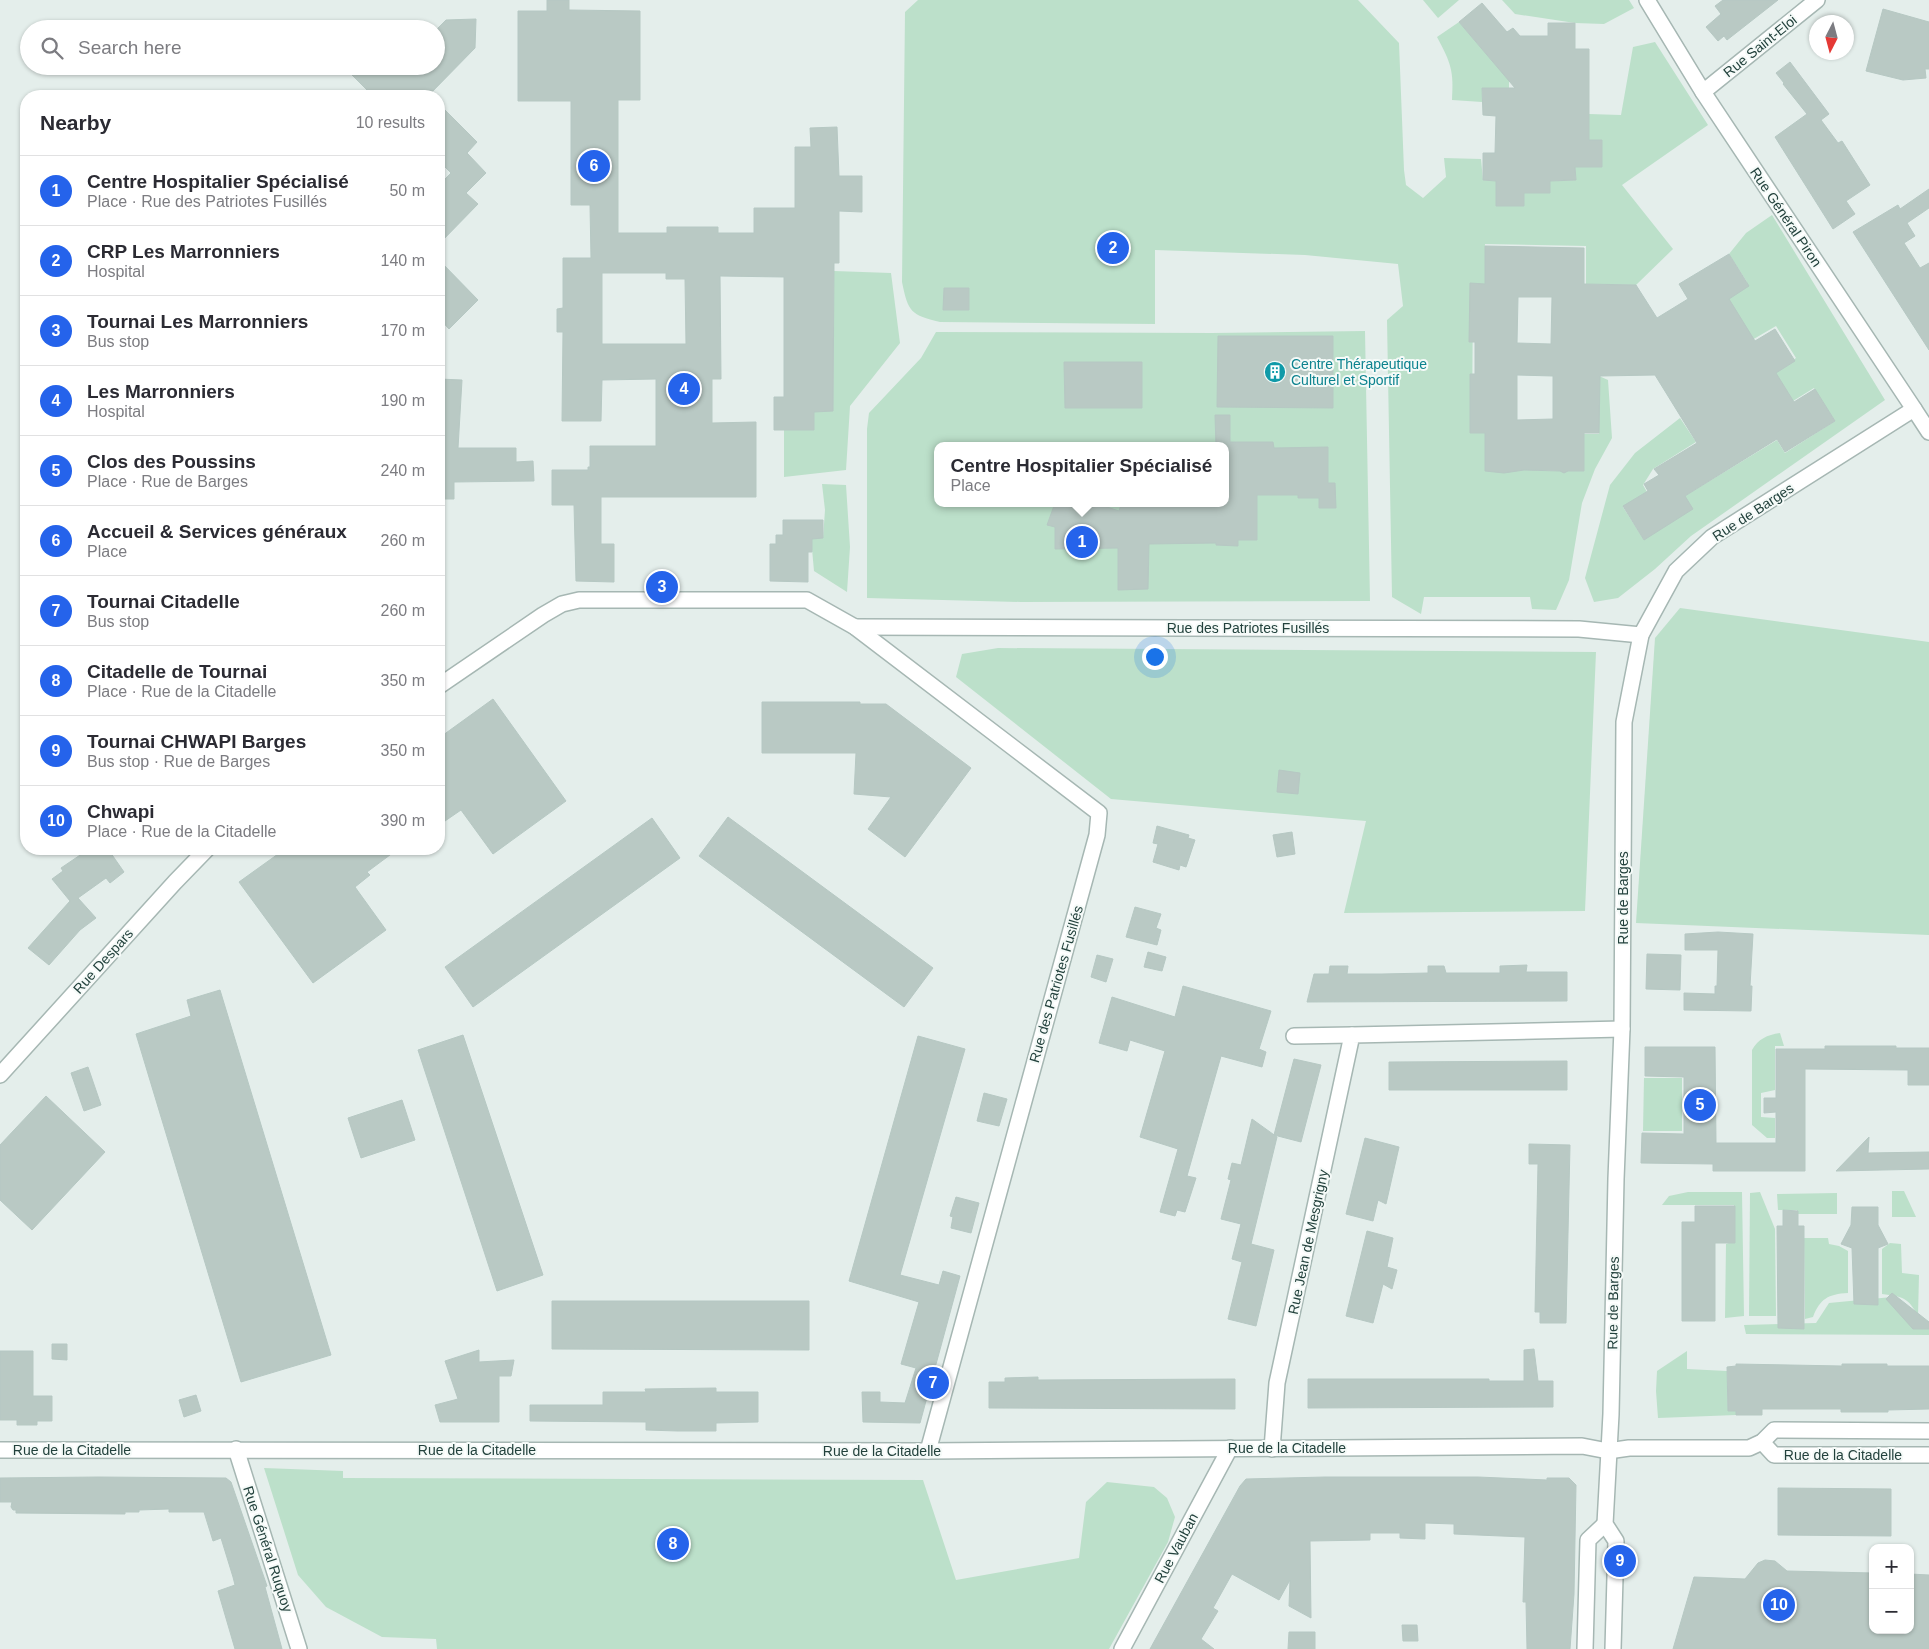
<!DOCTYPE html>
<html lang="en">
<head>
<meta charset="utf-8">
<style>
  body { margin:0; font-family:Helvetica,sans-serif; background:#f2f2f3; color:#2b2b33 }
  .controls { position:absolute; right:15px; bottom:15px; display:grid; overflow:hidden; border-radius:10px; box-shadow:0 1px 4px #0004 }
  .controls button { width:45px; height:45px; display:grid; place-items:center; padding:0; border:0; border-bottom:1px solid #e1e1e2; background:#fff; color:#2b2b33; font:25px sans-serif }
  .compass { position:absolute; left:1809px; top:15px; width:45px; height:45px; border-radius:50%; background:#fff; box-shadow:0 1px 4px #0004; rotate:186deg }
  .you { position:absolute; left:1154px; top:656px; width:18px; height:18px; margin:-12px; border:4px solid #fff; border-radius:50%; background:#1a73e8; box-shadow:0 0 0 8px #1a73e833 }
  .badge { display:grid; place-items:center; width:32px; height:32px; border-radius:50%; background:#2563eb; color:#fff; font-size:16px; font-weight:700 }
  .pin { position:absolute; translate:-50% -50%; border:2px solid #fff; box-shadow:0 1px 5px #0006 }
  .popup { position:absolute; left:934px; top:442px; width:295px; height:65px; box-sizing:border-box; display:grid; place-content:center; border-radius:10px; background:#fff; filter:drop-shadow(0 1px 4px #0005); font-size:16px; white-space:nowrap; color:#7c7c81 }
  .popup b { font-size:19px; color:#2b2b33 }
  .popup::after { content:''; position:absolute; left:50%; top:100%; margin-left:-10px; border:10px solid transparent; border-top-color:#fff }
  .list { margin:0; padding:0; list-style:none }
  h2 { display:flex; justify-content:space-between; align-items:center; height:65px; margin:0; padding:0 20px; font-size:21px }
  h2 small { font-size:16px; font-weight:400; color:#7c7c81 }
  .list li { display:grid; grid-template-columns:32px 1fr auto; gap:15px; align-items:center; box-sizing:border-box; height:70px; padding:0 20px; border-top:1px solid #e1e1e2 }
  .list b { display:block; font-size:19px; white-space:nowrap }
  .list p { margin:0; font-size:16px; white-space:nowrap; color:#7c7c81 }
  .list em { font-size:16px; font-style:normal; color:#7c7c81 }
  .icon { flex:none; width:28px; height:28px; fill:none; stroke:currentColor; stroke-width:2; stroke-linecap:round; stroke-linejoin:round }
  .map { position:relative; flex:none; width:1929px; height:1649px; overflow:hidden }
  .search { position:absolute; background:#fff; box-shadow:0 1px 4px #0004; left:20px; top:20px; width:425px; height:55px; display:flex; align-items:center; gap:12px; box-sizing:border-box; padding:0 18px; border-radius:28px; color:#7c7c81; font-size:19px }
  .panel { position:absolute; background:#fff; box-shadow:0 1px 4px #0004; left:20px; top:90px; width:425px; height:765px; border-radius:20px }
  .map>svg:first-child { display:block }
  .green { fill:#bce0ca; fill-rule:evenodd }
  .building { fill:#b9c9c4; stroke:#b6c8c3; fill-rule:evenodd }
  .lines { fill:none; stroke-linecap:round; stroke-linejoin:round }
  .minor-casing { stroke:#a6b7b3; stroke-width:18 }
  .tertiary-casing { stroke:#a6b7b3; stroke-width:18 }
  .minor { stroke:#fff; stroke-width:15 }
  .tertiary { stroke:#fff; stroke-width:15 }
  .labels { text-anchor:middle; dominant-baseline:central; stroke-width:4; stroke-linejoin:round; paint-order:stroke }
  .street-label { font-size:14px; fill:#22413c; stroke:#f5faf8 }
  .culture-label { font-size:14px; fill:#0d838f; stroke:#f5faf8; text-anchor:start }
</style>
</head>
<body>
<div class="map">
<svg width="1929" height="1649" viewBox="0 0 1929 1649">
  <rect width="100%" height="100%" fill="#e4eeeb"/>
  <g class="green">
    <path d="M918,0h440l41,43 5,127 2,15 17,13 23,-21 -2,-19 37,1 2,21 13,1v25h27l1,-13h26v-12l26,-1 -1,-13h27v-27h-13v-26l32,1 12,-68 22,-5 53,83 -86,60 51,64 -37,36 -50,-1v-38l-101,-2v41h-12l-1,145 17,1 34,38 22,2h38l1,-37h15v-58l9,4 4,58 -17,31 -13,34 -13,77 -13,30 -24,-1 -2,-12h-106l-3,17 -29,-17 -5,-277 16,-14 -5,-42 -93,-9 -150,-5v74l-215,-2c-29,-7 -32,-10 -38,-40l3,-270z"/>
    <polygon points="1423,0 1459,0 1438,18"/>
    <polygon points="1502,0 1629,0 1634,8 1604,24 1575,23 1515,14"/>
    <path d="M1459,22l37,43 13,10v13h-27v14l-30,-2c2,-29 -1,-37 -15,-63z"/>
    <polygon points="1772,215 1885,400 1691,536 1655,569 1618,598 1594,602 1585,578 1610,485 1635,453 1680,418 1696,442 1653,469 1643,485 1647,492 1623,507 1644,540 1685,496 1777,440 1785,453 1835,421 1814,388 1793,401 1758,381 1796,358 1776,326 1752,340 1725,296 1747,282 1729,254 1746,233"/>
    <polygon points="834,271 891,273 900,343 850,406 846,470 784,477 784,430 813,430 814,408 833,410"/>
    <path d="M1365,331l5,270 -349,1 -154,-4v-169l2,-16 52,-55 15,-26 276,1zM938,446h288v57h-288z"/>
    <polygon points="822,484 846,485 850,547 847,592 814,571 811,538 823,538 825,510"/>
    <polygon points="1680,608 1929,642 1929,935 1636,923 1655,638"/>
    <polygon points="998,648 1596,652 1585,911 1344,913 1366,821 1111,799 956,677 962,654"/>
    <path d="M1780,1033l4,13h-9v44l-14,3v24l14,1v20h-8l-15,-13v-75c6,-11 15,-15 28,-17z"/>
    <polygon points="1644,1078 1682,1078 1682,1131 1643,1131"/>
    <polygon points="1892,1191 1904,1191 1916,1217 1892,1217"/>
    <polygon points="1688,1192 1742,1192 1744,1316 1725,1318 1726,1244 1735,1241 1734,1205 1662,1205 1669,1196"/>
    <polygon points="1760,1192 1775,1229 1776,1316 1749,1316 1750,1193"/>
    <polygon points="1837,1193 1837,1214 1797,1214 1797,1210 1778,1210 1777,1194"/>
    <path d="M1804,1238h24l1,6 10,2 9,5v42c-20,1 -28,6 -35,24l-8,2z"/>
    <path d="M1890,1243l11,1 1,29 17,2 -1,41c-10,-19 -15,-19 -36,-22v-45z"/>
    <polygon points="1892,1297 1929,1325 1929,1335 1746,1334 1744,1325 1816,1323 1829,1303"/>
    <polygon points="1687,1351 1687,1369 1727,1371 1728,1410 1736,1410 1736,1415 1658,1418 1656,1391 1657,1371"/>
    <polygon points="264,1468 343,1471 343,1478 923,1480 956,1580 1079,1558 1086,1502 1107,1482 1154,1487 1167,1498 1175,1517 1168,1542 1109,1649 437,1649 436,1639 382,1637 326,1607 298,1575"/>
  </g>
  <g class="building">
    <path d="M547,0h22v10l71,1v89h-22v133h49v-6h51v6h36v-25h41v-61h16l-1,-19 27,-1 2,49h23v36l-23,-1v52h-5l-1,148 -19,1v18h-40v-33h10v-120l-64,-1 1,103h-9v44l44,-1v75h-155v47h13v38l-38,-1 -2,-76h-22v-35h36v-3h2v-21h66v-67l-54,1 -1,41h-39l1,-89h-6v-23l6,-1v-50h28l-1,-53h-19v-104h-53v-90h29zM602,273h64v6h19l1,65h-84z"/>
    <polygon points="1723,0 1778,0 1727,40 1724,36 1718,41 1706,27 1721,14 1715,6"/>
    <polygon points="1482,3 1507,32 1513,28 1520,36 1548,36 1548,23 1575,23 1575,49 1589,49 1589,140 1602,140 1602,167 1575,167 1576,180 1550,181 1550,193 1524,193 1524,206 1496,206 1496,181 1483,180 1483,153 1495,153 1496,116 1483,115 1482,88 1515,88 1459,22"/>
    <polygon points="1883,9 1929,22 1929,69 1925,69 1926,78 1903,80 1866,71"/>
    <polygon points="476,19 475,48 428,96 373,96 343,66 436,66 436,30 446,20"/>
    <polygon points="1790,62 1829,114 1821,120 1838,143 1842,141 1870,185 1846,201 1855,214 1833,229 1775,137 1807,114 1783,84 1784,83 1776,73"/>
    <polygon points="439,104 477,142 467,153 486,173 466,193 478,204 439,244 439,185 451,173 439,161"/>
    <polygon points="1929,189 1929,208 1907,223 1915,236 1904,243 1920,268 1929,263 1929,350 1853,232 1898,205 1900,209"/>
    <path d="M1485,246l99,2v36l52,1 21,33 31,-19 -9,-15 50,-30 20,32 -20,13 26,42 20,-12 20,32 -19,12 18,29 21,-13 20,32 -50,31 -8,-13 -92,57 8,13 -49,31 -21,-34 25,-15 -4,-7 15,-9 -5,-6 43,-26 -42,-68 -55,1 -1,57h-15v38h-16l-4,2 -4,-2 -36,-1 -20,3 -19,-2v-38h-15v-59h5v-32h-6l1,-59 15,1zM1518,297h34l-1,47 -34,-1zM1517,375l36,1v43l-36,1z"/>
    <polygon points="439,260 478,300 449,329 439,318"/>
    <polygon points="944,288 969,288 969,310 943,310"/>
    <polygon points="1218,336 1333,336 1333,408 1217,407"/>
    <polygon points="1064,362 1142,362 1142,408 1065,408"/>
    <polygon points="439,379 462,380 458,448 516,448 516,462 533,461 534,481 454,482 454,499 439,499"/>
    <polygon points="1215,415 1230,415 1230,442 1273,442 1274,448 1328,447 1328,483 1335,483 1336,508 1319,508 1319,498 1298,498 1298,495 1257,495 1257,540 1238,540 1238,546 1216,545 1216,543 1149,544 1148,589 1118,590 1118,548 1055,549 1055,527 1047,525 1055,503 1095,503 1119,511 1121,505 1197,503 1216,506 1216,503 1226,503 1226,446 1216,446"/>
    <polygon points="783,520 823,520 823,538 812,539 812,552 808,552 808,582 770,581 770,544 776,544 776,535 783,535"/>
    <polygon points="493,699 566,801 493,854 461,810 445,821 439,812 439,738"/>
    <polygon points="762,702 860,702 860,704 886,704 971,768 905,857 868,829 891,797 854,794 856,753 762,753"/>
    <polygon points="1279,770 1300,773 1298,794 1277,792"/>
    <polygon points="728,817 933,968 904,1007 699,856"/>
    <polygon points="652,818 680,858 473,1007 445,967"/>
    <polygon points="1157,826 1189,835 1188,838 1195,840 1186,867 1180,865 1179,870 1153,862 1158,844 1153,843"/>
    <polygon points="1292,832 1295,854 1277,857 1273,835"/>
    <polygon points="89,849 108,849 124,872 110,883 106,878 78,898 96,918 80,930 49,965 28,948 70,901 52,879 63,871 61,868"/>
    <polygon points="285,849 398,849 367,872 370,875 355,887 386,930 313,983 239,882"/>
    <polygon points="1135,907 1161,914 1156,928 1161,930 1157,945 1126,937"/>
    <polygon points="1718,932 1753,934 1750,986 1752,986 1751,1011 1684,1010 1684,993 1715,994 1715,986 1717,986 1718,950 1685,950 1685,934"/>
    <polygon points="1148,952 1166,957 1162,971 1144,967"/>
    <polygon points="1647,954 1681,955 1680,990 1646,989"/>
    <polygon points="1097,955 1113,959 1106,982 1091,977"/>
    <polygon points="1527,965 1526,972 1567,972 1567,1001 1307,1002 1314,974 1329,974 1330,966 1348,966 1347,974 1382,974 1428,973 1428,966 1444,966 1446,973 1500,973 1500,966"/>
    <polygon points="1183,986 1271,1011 1259,1049 1266,1052 1262,1067 1221,1056 1187,1176 1196,1178 1185,1212 1177,1210 1175,1216 1160,1212 1178,1149 1140,1137 1165,1051 1130,1040 1127,1051 1099,1043 1112,997 1175,1017"/>
    <polygon points="220,990 331,1355 241,1382 136,1034 191,1016 187,1000"/>
    <polygon points="463,1035 543,1275 497,1291 418,1050"/>
    <polygon points="918,1036 965,1049 900,1275 939,1285 943,1271 960,1276 920,1423 863,1422 862,1392 880,1392 880,1402 905,1403 916,1368 901,1364 919,1302 849,1281"/>
    <polygon points="1825,1046 1896,1046 1896,1048 1929,1048 1929,1085 1908,1085 1908,1070 1805,1069 1805,1171 1713,1171 1713,1164 1641,1163 1642,1133 1684,1134 1684,1077 1645,1076 1645,1047 1715,1047 1716,1143 1776,1143 1776,1112 1764,1113 1764,1098 1776,1098 1776,1049 1825,1049"/>
    <polygon points="1294,1059 1321,1065 1301,1142 1274,1135"/>
    <polygon points="1567,1061 1567,1090 1389,1090 1389,1062"/>
    <polygon points="88,1067 101,1105 84,1111 71,1073"/>
    <polygon points="984,1093 1007,1099 999,1126 977,1121"/>
    <polygon points="46,1096 105,1152 32,1230 0,1200 0,1145"/>
    <polygon points="402,1100 415,1140 361,1158 348,1118"/>
    <polygon points="1252,1119 1277,1137 1251,1244 1274,1250 1256,1326 1228,1319 1242,1262 1232,1259 1241,1224 1221,1219 1231,1180 1228,1179 1232,1163 1241,1165"/>
    <polygon points="1869,1137 1868,1153 1929,1152 1929,1169 1836,1171"/>
    <polygon points="1365,1138 1399,1147 1386,1204 1378,1200 1373,1221 1346,1214"/>
    <polygon points="1529,1144 1570,1145 1566,1323 1540,1323 1540,1312 1535,1312 1538,1164 1529,1164"/>
    <polygon points="956,1197 979,1203 971,1233 951,1228 953,1217 950,1216"/>
    <polygon points="1695,1206 1735,1206 1735,1243 1715,1243 1715,1321 1682,1321 1682,1222 1695,1222"/>
    <polygon points="1852,1207 1878,1207 1878,1225 1888,1244 1878,1248 1878,1305 1854,1304 1852,1248 1841,1244 1851,1225"/>
    <polygon points="1783,1210 1798,1211 1798,1226 1804,1226 1804,1329 1778,1328 1777,1226 1783,1226"/>
    <polygon points="1367,1231 1393,1238 1387,1267 1397,1270 1392,1289 1383,1284 1373,1323 1346,1316"/>
    <polygon points="1892,1293 1929,1322 1929,1329 1913,1329 1886,1299"/>
    <polygon points="552,1301 809,1301 809,1350 552,1349"/>
    <polygon points="52,1344 67,1344 67,1360 52,1359"/>
    <polygon points="1534,1349 1538,1381 1553,1381 1553,1407 1308,1408 1308,1379 1489,1379 1489,1381 1524,1381 1524,1350"/>
    <polygon points="479,1350 479,1362 514,1360 511,1376 499,1376 499,1422 440,1422 435,1405 458,1399 445,1361"/>
    <polygon points="0,1351 33,1351 33,1396 52,1396 52,1421 37,1421 37,1425 17,1425 17,1420 0,1420"/>
    <polygon points="1736,1364 1842,1366 1842,1364 1887,1364 1887,1366 1929,1366 1929,1409 1888,1410 1888,1412 1841,1412 1841,1409 1762,1409 1762,1415 1736,1415 1736,1411 1728,1411 1727,1367 1736,1366"/>
    <polygon points="1038,1377 1038,1380 1235,1379 1235,1409 989,1408 989,1382 1005,1382 1005,1378"/>
    <polygon points="716,1388 716,1392 758,1392 758,1422 716,1423 716,1431 678,1431 646,1430 646,1422 530,1421 530,1405 603,1405 603,1392 646,1392 645,1389"/>
    <polygon points="196,1395 201,1411 184,1417 179,1400"/>
    <polygon points="98,1477 226,1478 231,1482 267,1586 265,1587 282,1649 235,1649 218,1591 235,1585 233,1577 221,1538 213,1541 204,1512 169,1512 169,1509 139,1510 139,1512 125,1512 125,1514 16,1513 16,1510 13,1510 11,1507 12,1502 0,1502 0,1478"/>
    <polygon points="1325,1477 1478,1477 1547,1480 1547,1478 1569,1478 1576,1485 1574,1594 1570,1649 1527,1649 1526,1602 1523,1602 1525,1537 1454,1534 1454,1524 1425,1523 1425,1539 1400,1538 1400,1533 1370,1533 1370,1540 1310,1541 1311,1618 1289,1606 1290,1580 1279,1600 1232,1574 1213,1608 1218,1611 1201,1639 1214,1649 1150,1649 1240,1486 1246,1479"/>
    <polygon points="1778,1488 1891,1489 1891,1536 1778,1535"/>
    <polygon points="1765,1560 1775,1561 1787,1571 1873,1573 1873,1630 1910,1630 1910,1574 1929,1575 1929,1649 1673,1649 1694,1577 1745,1579 1758,1563"/>
    <polygon points="1402,1625 1417,1625 1418,1641 1403,1641"/>
    <polygon points="1289,1632 1315,1632 1315,1649 1288,1649"/>
  </g>
  <g class="lines">
    <g class="minor-casing">
      <g id="minor">
        <polyline points="1703,92 1817,0"/>
        <polyline points="1914,409 1929,432"/>
        <polyline points="855,627 1579,629 1641,635"/>
        <polyline points="439,686 543,615 562,604 579,600 807,600 855,627 1099,813 1097,835 928,1451"/>
        <polyline points="1294,1036 1352,1035"/>
        <polyline points="0,1075 175,882 207,849"/>
        <polyline points="1762,1442 1774,1455 1929,1455"/>
        <polyline points="236,1449 299,1649"/>
        <polyline points="1272,1449 1277,1383 1352,1035 1622,1029"/>
        <polyline points="0,1450 928,1451 1582,1446 1608,1451 1629,1448 1749,1448 1762,1442 1774,1430 1929,1431"/>
        <polyline points="1122,1649 1230,1448"/>
      </g>
    </g>
    <g class="tertiary-casing">
      <g id="tertiary">
        <polyline points="1585,1649 1588,1540 1605,1524"/>
        <polyline points="1613,1649 1616,1541 1605,1524 1611,1414 1616,1179 1622,1029 1624,722 1641,635 1676,571 1712,537 1914,409 1703,92 1647,0"/>
      </g>
    </g>
    <use href="#minor" class="minor"/>
    <use href="#tertiary" class="tertiary"/>
  </g>
  <defs>
    <g id="building-disc" transform="scale(1.125)"><circle r="9.5" fill="#0f9aa8" stroke="#f5faf8"/><path d="M-4-6H4V6H1V3H-1V6H-4ZM-2.5-4.3h1.7v1.8h-1.7ZM.8-4.3h1.7v1.8H.8ZM-2.5-1h1.7V.8h-1.7ZM.8-1h1.7V.8H.8Z" fill="#fff"/></g>
  </defs>
  <g fill-rule="evenodd">
    <use href="#building-disc" x="1275" y="372"/>
  </g>
  <g class="labels">
    <g class="street-label">
      <text transform="translate(1760 46) rotate(-39)">Rue Saint-Eloi</text>
      <text transform="translate(1786 217) rotate(56)">Rue Général Piron</text>
      <text transform="translate(1753 512) rotate(-33)">Rue de Barges</text>
      <text x="1248" y="628">Rue des Patriotes Fusillés</text>
      <text transform="translate(1623 898) rotate(-90)">Rue de Barges</text>
      <text transform="translate(103 961) rotate(-48)">Rue Despars</text>
      <text transform="translate(1056 984) rotate(-74)">Rue des Patriotes Fusillés</text>
      <text transform="translate(1308 1242) rotate(-78)">Rue Jean de Mesgrigny</text>
      <text transform="translate(1613 1303) rotate(-89)">Rue de Barges</text>
      <text x="1287" y="1448">Rue de la Citadelle</text>
      <text x="72" y="1450">Rue de la Citadelle</text>
      <text x="477" y="1450">Rue de la Citadelle</text>
      <text x="882" y="1451">Rue de la Citadelle</text>
      <text x="1843" y="1455">Rue de la Citadelle</text>
      <text transform="translate(1176 1548) rotate(-62)">Rue Vauban</text>
      <text transform="translate(268 1549) rotate(72)">Rue Général Ruquoy</text>
    </g>
    <g class="culture-label">
      <text x="1291" y="364">Centre Thérapeutique<tspan x="1291" dy="16">Culturel et Sportif</tspan></text>
    </g>
  </g>
</svg>
<div class="controls">
<button>+</button>
<button>−</button>
</div>
<svg class="compass" viewBox="-18 -18 36 36"><path d="M0-13l5 13h-10z" fill="#e53935"/><path d="M0 13l5-13h-10z" fill="#7c7c81"/></svg>
<div class="you"></div>
<div class="pin badge" style="left:1082px;top:542px">1</div>
<div class="popup"><b>Centre Hospitalier Spécialisé</b>Place</div>
<div class="pin badge" style="left:1113px;top:248px">2</div>
<div class="pin badge" style="left:662px;top:587px">3</div>
<div class="pin badge" style="left:684px;top:389px">4</div>
<div class="pin badge" style="left:1700px;top:1105px">5</div>
<div class="pin badge" style="left:594px;top:166px">6</div>
<div class="pin badge" style="left:933px;top:1383px">7</div>
<div class="pin badge" style="left:673px;top:1544px">8</div>
<div class="pin badge" style="left:1620px;top:1561px">9</div>
<div class="pin badge" style="left:1779px;top:1605px">10</div>
<div class="search"><svg class="icon" aria-label="search" viewBox="0 0 24 24"><circle cx="10" cy="10" r="6"/><path d="M15 15l6 6"/></svg>Search here</div>
<section class="panel">
<h2>Nearby<small>10 results</small></h2>
<ul class="list">
<li><span class="badge">1</span><div><b>Centre Hospitalier Spécialisé</b><p>Place · Rue des Patriotes Fusillés</p></div><em>50 m</em></li>
<li><span class="badge">2</span><div><b>CRP Les Marronniers</b><p>Hospital</p></div><em>140 m</em></li>
<li><span class="badge">3</span><div><b>Tournai Les Marronniers</b><p>Bus stop</p></div><em>170 m</em></li>
<li><span class="badge">4</span><div><b>Les Marronniers</b><p>Hospital</p></div><em>190 m</em></li>
<li><span class="badge">5</span><div><b>Clos des Poussins</b><p>Place · Rue de Barges</p></div><em>240 m</em></li>
<li><span class="badge">6</span><div><b>Accueil &amp; Services généraux</b><p>Place</p></div><em>260 m</em></li>
<li><span class="badge">7</span><div><b>Tournai Citadelle</b><p>Bus stop</p></div><em>260 m</em></li>
<li><span class="badge">8</span><div><b>Citadelle de Tournai</b><p>Place · Rue de la Citadelle</p></div><em>350 m</em></li>
<li><span class="badge">9</span><div><b>Tournai CHWAPI Barges</b><p>Bus stop · Rue de Barges</p></div><em>350 m</em></li>
<li><span class="badge">10</span><div><b>Chwapi</b><p>Place · Rue de la Citadelle</p></div><em>390 m</em></li>
</ul>
</section>
</div>
</body>
</html>
